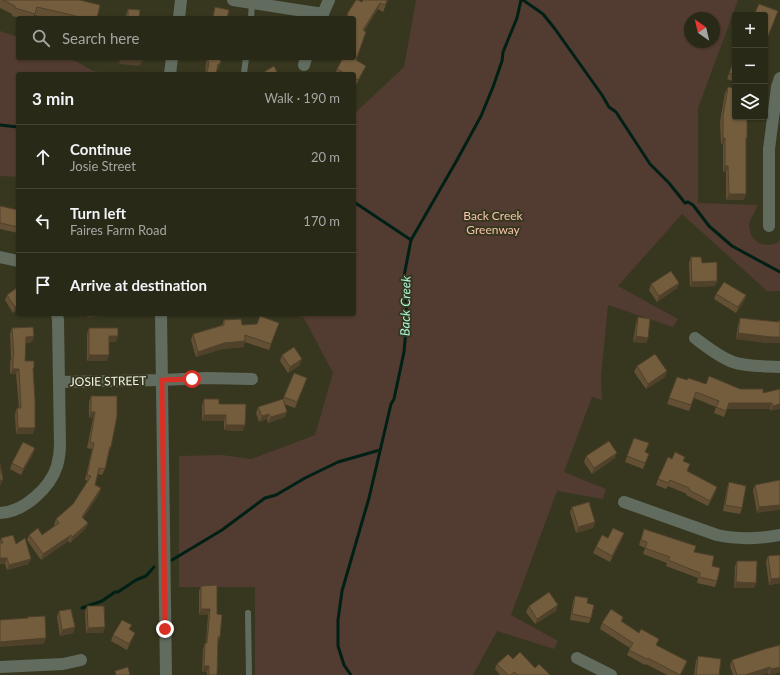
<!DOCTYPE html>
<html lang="en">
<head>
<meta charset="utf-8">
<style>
  body { margin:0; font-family:Lato,sans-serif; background:#313121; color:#f1f3f6 }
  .controls { position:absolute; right:12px; top:12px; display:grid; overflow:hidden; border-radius:4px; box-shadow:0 1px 3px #0004 }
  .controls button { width:36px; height:36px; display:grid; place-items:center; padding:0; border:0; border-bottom:1px solid #454537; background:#292918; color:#f1f3f6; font:20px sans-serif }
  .compass { position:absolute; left:684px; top:12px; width:36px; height:36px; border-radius:50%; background:#292918; box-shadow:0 1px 3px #0004; rotate:326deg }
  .stop { position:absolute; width:12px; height:12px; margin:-9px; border:3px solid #d93025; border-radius:50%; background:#fff }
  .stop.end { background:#d93025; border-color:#fff; box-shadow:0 1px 4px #0008 }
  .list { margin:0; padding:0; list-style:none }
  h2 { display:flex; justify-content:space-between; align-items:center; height:52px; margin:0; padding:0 16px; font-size:17px }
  h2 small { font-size:13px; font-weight:400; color:#a5a6a2 }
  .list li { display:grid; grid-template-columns:26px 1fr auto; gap:12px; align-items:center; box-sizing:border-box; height:64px; padding:0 16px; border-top:1px solid #454537 }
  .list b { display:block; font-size:15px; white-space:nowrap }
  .list p { margin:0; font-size:13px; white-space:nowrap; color:#a5a6a2 }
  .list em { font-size:13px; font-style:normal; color:#a5a6a2 }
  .icon { flex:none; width:22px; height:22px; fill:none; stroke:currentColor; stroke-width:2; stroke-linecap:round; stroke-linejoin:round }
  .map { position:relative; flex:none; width:780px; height:675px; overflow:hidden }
  .search { position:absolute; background:#292918; box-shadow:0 1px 3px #0004; left:16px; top:16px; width:340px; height:44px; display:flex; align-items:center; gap:10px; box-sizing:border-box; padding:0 14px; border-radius:4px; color:#a5a6a2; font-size:15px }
  .panel { position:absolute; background:#292918; box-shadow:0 1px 3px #0004; left:16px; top:72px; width:340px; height:244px; border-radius:4px }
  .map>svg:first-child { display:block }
  .green { fill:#523b30; fill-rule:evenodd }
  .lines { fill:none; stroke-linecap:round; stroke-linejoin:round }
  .stream { stroke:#002016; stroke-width:3 }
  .lane { stroke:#616c5e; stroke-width:6 }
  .street { stroke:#616c5e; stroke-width:12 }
  .wall { fill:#635034 }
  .shaded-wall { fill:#50412b }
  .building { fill:#735d3d; stroke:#50412b }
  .route { stroke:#d93025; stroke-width:5 }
  .labels { text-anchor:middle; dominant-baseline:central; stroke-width:4; stroke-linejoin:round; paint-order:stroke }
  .park-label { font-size:12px; fill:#f8c4ab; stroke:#373720 }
  .street-label { font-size:12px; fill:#f3f3e5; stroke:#373720 }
  .water-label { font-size:13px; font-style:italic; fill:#a9f6da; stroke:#373720 }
</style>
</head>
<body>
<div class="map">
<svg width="780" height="675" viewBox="0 0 780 675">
  <rect width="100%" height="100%" fill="#373720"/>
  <g class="green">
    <path d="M416,0h322l-40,108v95l59,2c-1,8 -8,14 -8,20 0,2 1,4 1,6 3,14 19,18 30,10v50h-13l-85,-77 -64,72 60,33 -5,8 -65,-22 -7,71 1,24 -10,-3 -28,75 42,17 -3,10 -46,-8 -46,124 47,26 -4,8 -57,-18 -24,44h-218v-88h-76v-131l43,-1 29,4 64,-24 18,-62 -29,-55 -11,-4h61v-200l50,-47zM690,18h24v24h-24z"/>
    <polygon points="0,31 18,37 18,58 70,58 93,71 116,74 18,74 18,177 0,176"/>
  </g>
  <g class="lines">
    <g class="stream">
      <polyline points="523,0 543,14 555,29 602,95 609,107 616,112 650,164 669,183 685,203 688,202 693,205 709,226 732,246 780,272"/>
      <polyline points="0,125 18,127"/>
      <polyline points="354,202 411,240"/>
      <polyline points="172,560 222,530 265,498 276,495 305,478 338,462 380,450"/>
      <polyline points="82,608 102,601 115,592 118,592 136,580 146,576 154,567"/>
      <polyline points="351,675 344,665 338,646 338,620 342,591 369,498 391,404 394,399 404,352 407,318 404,276 411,240 457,160 481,116 493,87 502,61 503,52 517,18 521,0"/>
    </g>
    <g class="lane">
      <polyline points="251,18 252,2"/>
      <polyline points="244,73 246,58"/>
      <polyline points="248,613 249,675"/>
    </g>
    <g class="street">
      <polyline points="233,0 323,14"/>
      <polyline points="179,18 181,0"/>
      <polyline points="321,18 329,0"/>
      <polyline points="304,65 306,58"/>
      <polyline points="170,74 172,58"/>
      <polyline points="769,226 769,149 777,87 780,78"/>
      <polyline points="0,257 18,261"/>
      <polyline points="161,314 166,675"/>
      <path d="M695,338c12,9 24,19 38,24 14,5 32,4 47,5"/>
      <polyline points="59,382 162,380 207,378 252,379"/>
      <path d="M624,502l93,33c22,5 41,4 63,0"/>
      <path d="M0,513c24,-1 50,-25 57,-47 2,-7 3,-15 3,-22l-2,-124 -1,-6"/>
      <polyline points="577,658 611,675"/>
      <polyline points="0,667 63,664 81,660"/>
    </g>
  </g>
  <g class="wall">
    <polygon points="0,0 80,0 97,18 48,18 34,15 33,18 20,18 12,16 12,14 0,8"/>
    <polygon points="388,0 383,12 378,9 364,31 356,60 363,72 355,87 354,86 354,74 335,74 337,69 354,58 354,18 346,18 347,14 362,2"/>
    <polygon points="215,7 227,18 212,18"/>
    <polygon points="128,9 139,17 147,18 126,18 126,15"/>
    <polygon points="207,58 221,58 220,64 217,71 216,74 205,74 206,69 205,69"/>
    <polygon points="735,58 735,82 727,79"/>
    <polygon points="728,87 746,142 744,200 726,200 726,172 723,172 723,144 721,144 720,122 725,93"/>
    <polygon points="0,206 18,210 18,233 0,229"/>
    <polygon points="691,257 717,281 715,286 690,287 689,263"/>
    <polygon points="679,283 677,288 657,302 649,290 651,284"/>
    <polygon points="716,294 746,295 744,301 736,313 714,299"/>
    <polygon points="7,295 18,309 13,313 5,300"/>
    <polygon points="638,317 648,338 646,343 633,342 636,323"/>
    <polygon points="740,318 778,322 778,321 780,343 769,343 736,339 738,324"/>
    <polygon points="224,320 242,325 279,323 269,350 245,342 243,347 222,349 196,357 191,340 193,334 222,325"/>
    <polygon points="12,328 34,336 32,342 25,343 25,361 34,368 33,371 33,434 16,434 15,414 17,408 19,408 16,374 10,374 10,362 11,359 10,334"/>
    <polygon points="89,328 116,342 109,342 107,361 87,361 87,334"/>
    <polygon points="282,355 300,365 288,373 280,361"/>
    <polygon points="637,366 665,377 646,389 634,372"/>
    <polygon points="294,373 307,378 295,408 284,404 285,417 268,423 267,419 259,422 256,413 258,407 283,399"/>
    <polygon points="677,377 687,380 706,384 763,393 780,389 771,411 770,409 727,409 724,417 714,413 716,407 694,398 689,411 667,404"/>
    <polygon points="91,396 111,447 109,452 105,469 102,475 98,474 95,485 101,488 99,494 83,518 88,523 85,529 70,543 68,541 41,560 27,540 29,535 42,535 55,526 54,525 56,519 73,504 88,481 85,480 92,449 87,448 93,418 89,418 89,402"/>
    <polygon points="204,399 219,404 243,431 224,430 224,421 202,421 202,405"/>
    <polygon points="634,438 645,452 649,454 643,469 625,462"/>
    <polygon points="33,454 21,475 10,469 12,463"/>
    <polygon points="586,456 615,458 592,474 584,462"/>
    <polygon points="672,459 683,461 687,471 717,487 715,492 708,506 686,495 687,494 668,486 666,489 656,485 658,479"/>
    <polygon points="780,480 757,513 753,490 755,485"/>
    <polygon points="729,482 742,508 740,514 723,511 727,488"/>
    <polygon points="572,507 595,522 593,528 576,533 570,512"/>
    <polygon points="644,529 694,552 712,566 717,581 715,587 697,583 698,578 666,566 667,563 643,554 645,548 639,545"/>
    <polygon points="1,538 16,544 31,559 28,564 7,570 5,564 0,564 0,542"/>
    <polygon points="608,538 622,539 610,562 593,553 596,547"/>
    <polygon points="780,555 780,583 769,585 766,562 768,556"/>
    <polygon points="737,561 756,583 754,588 734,588 735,566"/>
    <polygon points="201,586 217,614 220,637 218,643 217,675 207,675 207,672 202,672 203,649 205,643 206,643 208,615 199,615 199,591"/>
    <polygon points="575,596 591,618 589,623 570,620 573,601"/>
    <polygon points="87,606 103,633 86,633 85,612"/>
    <polygon points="529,606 556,611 535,624 526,612"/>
    <polygon points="59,611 75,627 73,633 60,636 57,617"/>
    <polygon points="623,617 622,622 639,633 659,639 656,645 685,667 680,675 667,675 646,664 645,665 627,655 630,648 600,629 602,623"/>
    <polygon points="130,630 135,633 133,638 127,650 111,641 113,635"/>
    <polygon points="780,645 780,672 769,675 768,673 761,675 733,675 730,666 732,660"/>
    <polygon points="698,656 719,675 694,675 696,661"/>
    <polygon points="513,659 535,668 550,675 500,675 495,669 497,664"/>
  </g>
  <g class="shaded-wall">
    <polygon points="380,3 378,9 361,37 363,30"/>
    <polygon points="121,58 142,60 140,66 119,64"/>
    <polygon points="208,62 209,62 206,69 205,69"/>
    <polygon points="218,64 220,64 217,71 216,71"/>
    <polygon points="723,138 725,138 723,144 721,144"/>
    <polygon points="725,166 728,166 726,172 723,172"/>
    <polygon points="729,194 746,194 744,200 726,200"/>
    <polygon points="717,281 715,286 690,287 692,282"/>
    <polygon points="679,283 677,288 657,302 659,296"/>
    <polygon points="746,295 744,301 736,313 738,307"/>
    <polygon points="18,305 18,309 13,313 15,307"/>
    <polygon points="88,314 109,314 108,315 87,318"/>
    <polygon points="738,333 780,337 780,343 769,343 736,339"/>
    <polygon points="34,336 32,342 23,343 26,337"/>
    <polygon points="109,336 118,336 116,342 107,342"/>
    <polygon points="636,336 648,338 646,343 633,342"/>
    <polygon points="245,341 243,347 222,349 196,357 198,352 224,343"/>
    <polygon points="89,355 109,355 107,361 87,361"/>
    <polygon points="302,359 300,365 288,373 290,367"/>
    <polygon points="13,369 19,369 16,374 10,374"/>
    <polygon points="667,371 665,377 646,389 648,384"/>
    <polygon points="729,403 772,403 770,409 727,409 724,417"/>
    <polygon points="780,404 780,409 771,411 773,406"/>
    <polygon points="91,412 95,412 93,418 89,418"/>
    <polygon points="287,412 285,417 268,423 271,417"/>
    <polygon points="269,414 267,419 259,422 262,416"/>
    <polygon points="204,415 226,415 224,421 202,421"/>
    <polygon points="226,425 245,425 243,431 224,430"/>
    <polygon points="18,428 35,428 33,434 16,434"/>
    <polygon points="35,448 33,454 21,475 23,469"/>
    <polygon points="617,453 615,458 592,474 594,468"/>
    <polygon points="0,480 3,480 0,486"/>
    <polygon points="717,487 715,492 708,506 710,501"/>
    <polygon points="101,488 99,494 80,523 82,517"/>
    <polygon points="780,505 780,510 757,513 759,507"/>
    <polygon points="595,522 593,528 576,533 578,527"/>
    <polygon points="88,523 85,529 70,543 72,537"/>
    <polygon points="624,533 622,539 610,562 612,556"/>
    <polygon points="71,535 68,541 41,560 43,554"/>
    <polygon points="0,558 7,558 5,564 0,564"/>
    <polygon points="31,559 28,564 7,570 9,565"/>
    <polygon points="780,578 780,583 769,585 771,579"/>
    <polygon points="736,582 756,583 754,588 734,588"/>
    <polygon points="558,605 556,611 535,624 537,619"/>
    <polygon points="201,609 210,609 208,615 199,615"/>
    <polygon points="75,627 73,633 60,636 62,630"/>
    <polygon points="105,627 103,633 86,633 88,628"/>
    <polygon points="135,633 133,638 127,650 129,644"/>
    <polygon points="218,637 220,637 218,643 215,643"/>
    <polygon points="46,638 44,644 0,647 0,642"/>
    <polygon points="687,661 685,667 680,675 679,675"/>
    <polygon points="204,666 209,666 207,672 202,672"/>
    <polygon points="770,667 768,673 761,675 745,675"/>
    <polygon points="780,667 780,672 769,675 771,669"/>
  </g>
  <g class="building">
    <polygon points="3,0 80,0 100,5 97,18 75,18 76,16 37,7 35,14 15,8 15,6"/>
    <polygon points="356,0 358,0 362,2 363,0 387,0 385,5 380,3 363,30 366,32 356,60 366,66 358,80 354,78 354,74 346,74 337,69 343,58 354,58 354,18 347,18 348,14 347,14"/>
    <polygon points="759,4 778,11 765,44 765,15 754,15"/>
    <polygon points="215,7 229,10 227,18 213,18"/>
    <polygon points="128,9 140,10 139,17 147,17 147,18 128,18"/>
    <polygon points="274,16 284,18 274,18"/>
    <polygon points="121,58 142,58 142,60"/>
    <polygon points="208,58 221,58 220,64 218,64 216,74 207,74 209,62 208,62"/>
    <polygon points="735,58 735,75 729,73"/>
    <polygon points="274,66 278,74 261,74"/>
    <polygon points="728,87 735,88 735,117 745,117 745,119 747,119 747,138 746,138 746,194 729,194 728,166 725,166 725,138 723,138 723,116"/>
    <polygon points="0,206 18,210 18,227 0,223"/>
    <polygon points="691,257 701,257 702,263 717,262 717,281 692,282"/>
    <polygon points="671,271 679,283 659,296 651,284"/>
    <polygon points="724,282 746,295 738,307 716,294"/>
    <polygon points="18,287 18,305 15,307 7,295"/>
    <polygon points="260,316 279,323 271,344 245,335 245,341 224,343 198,352 193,334 224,325 224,320 241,319 242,325 257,324"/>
    <polygon points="638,317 650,319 648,338 636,336"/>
    <polygon points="740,318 778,322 778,321 780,321 780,337 771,337 738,333"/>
    <polygon points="33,327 34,336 26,337 25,361 34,361 34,368 33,368 35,401 35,428 18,428 17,408 21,408 19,369 13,369 13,356 14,356 12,328"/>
    <polygon points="89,328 118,328 118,336 109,336 109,355 89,355"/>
    <polygon points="294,347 302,359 290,367 282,355"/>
    <polygon points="655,354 667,371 648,384 637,366"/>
    <polygon points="294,373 307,378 297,402 284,397"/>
    <polygon points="709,376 740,389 763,389 763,393 780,389 780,404 773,406 772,403 729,403 726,411 716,407 719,401 696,392 691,405 669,398 677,377 687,380 688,378 706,384"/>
    <polygon points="91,396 117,396 117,416 111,447 110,446 105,469 99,468 95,485 101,488 82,517 88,523 72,537 71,535 43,554 29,535 38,528 42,535 59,523 56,519 73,504 91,476 87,475 94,443 90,442 95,412 91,412"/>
    <polygon points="204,399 219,399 219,404 246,404 245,425 226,425 226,415 204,415"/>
    <polygon points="283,399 287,412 271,417 269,414 262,416 258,407"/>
    <polygon points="634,438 649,443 645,452 649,454 645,463 627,456"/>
    <polygon points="609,441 617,453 594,468 586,456"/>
    <polygon points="23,442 35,448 23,469 12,463"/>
    <polygon points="675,452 685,457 683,461 690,464 687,471 717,487 710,501 689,490 689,488 670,480 668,483 658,479 668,457 672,459"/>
    <polygon points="0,464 3,480 0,480"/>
    <polygon points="780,480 780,505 759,507 755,485"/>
    <polygon points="729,482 746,486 742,508 725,505"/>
    <polygon points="589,502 595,522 578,527 572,507"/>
    <polygon points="613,528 624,533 612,556 596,547 602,535 608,538"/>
    <polygon points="644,529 696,546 694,552 714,556 712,566 720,568 717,581 699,577 700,573 668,560 670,557 645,548 647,542 641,540"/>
    <polygon points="13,535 16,544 25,538 31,559 9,565 7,558 0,558 0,543 3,543 1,538"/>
    <polygon points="780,555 780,578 771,579 768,556"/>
    <polygon points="737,561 757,561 756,583 736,582"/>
    <polygon points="217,585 217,614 222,615 220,637 218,637 217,675 209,675 209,666 204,666 205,643 207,643 210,609 201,609 201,586"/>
    <polygon points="549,592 558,605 537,619 529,606"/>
    <polygon points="575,596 588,598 587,603 594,605 591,618 572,614"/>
    <polygon points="87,606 104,606 105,627 88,628"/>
    <polygon points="71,609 75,627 62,630 59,611"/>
    <polygon points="611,609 623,617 621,621 639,633 641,629 659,639 656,645 687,661 680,675 648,658 647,659 629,650 633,643 602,623"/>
    <polygon points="45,616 46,638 0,642 0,620 28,618 28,617"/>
    <polygon points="122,620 132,625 129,629 135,633 129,644 113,635"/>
    <polygon points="780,645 780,667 771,669 770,667 745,675 737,675 732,660 765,649"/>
    <polygon points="520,652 535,668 539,664 550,675 518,675 514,672 511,675 508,675 497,664 508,654 513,659"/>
    <polygon points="698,656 721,659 719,675 696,675"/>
    <polygon points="128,667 130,675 116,675 115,671"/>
  </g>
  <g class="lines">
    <polyline class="route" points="165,629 162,380 192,379"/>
  </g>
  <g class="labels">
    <g class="park-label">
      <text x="493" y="215">Back Creek<tspan x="493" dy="14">Greenway</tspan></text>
    </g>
    <g class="street-label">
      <text transform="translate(108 381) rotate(-1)">JOSIE STREET</text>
    </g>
    <g class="water-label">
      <text transform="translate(405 306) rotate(-89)">Back Creek</text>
    </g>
  </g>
</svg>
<div class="controls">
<button>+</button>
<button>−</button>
<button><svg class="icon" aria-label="layers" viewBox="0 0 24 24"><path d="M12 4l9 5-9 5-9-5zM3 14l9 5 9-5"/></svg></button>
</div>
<svg class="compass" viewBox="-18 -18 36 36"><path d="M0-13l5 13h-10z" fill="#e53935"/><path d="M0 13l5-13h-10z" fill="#a5a6a2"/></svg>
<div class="stop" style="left:192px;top:379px"></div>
<div class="stop end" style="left:165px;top:629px"></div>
<div class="search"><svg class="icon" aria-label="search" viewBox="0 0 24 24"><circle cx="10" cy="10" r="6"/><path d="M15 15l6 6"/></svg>Search here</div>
<section class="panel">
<h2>3 min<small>Walk · 190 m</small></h2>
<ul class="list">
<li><svg class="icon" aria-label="ahead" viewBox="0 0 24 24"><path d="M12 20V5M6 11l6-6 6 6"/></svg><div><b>Continue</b><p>Josie Street</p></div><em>20 m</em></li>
<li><svg class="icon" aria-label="left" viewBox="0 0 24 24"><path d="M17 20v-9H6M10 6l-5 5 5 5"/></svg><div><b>Turn left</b><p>Faires Farm Road</p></div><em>170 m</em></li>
<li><svg class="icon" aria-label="arrive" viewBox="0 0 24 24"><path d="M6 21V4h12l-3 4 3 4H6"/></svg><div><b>Arrive at destination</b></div></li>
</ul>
</section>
</div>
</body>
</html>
